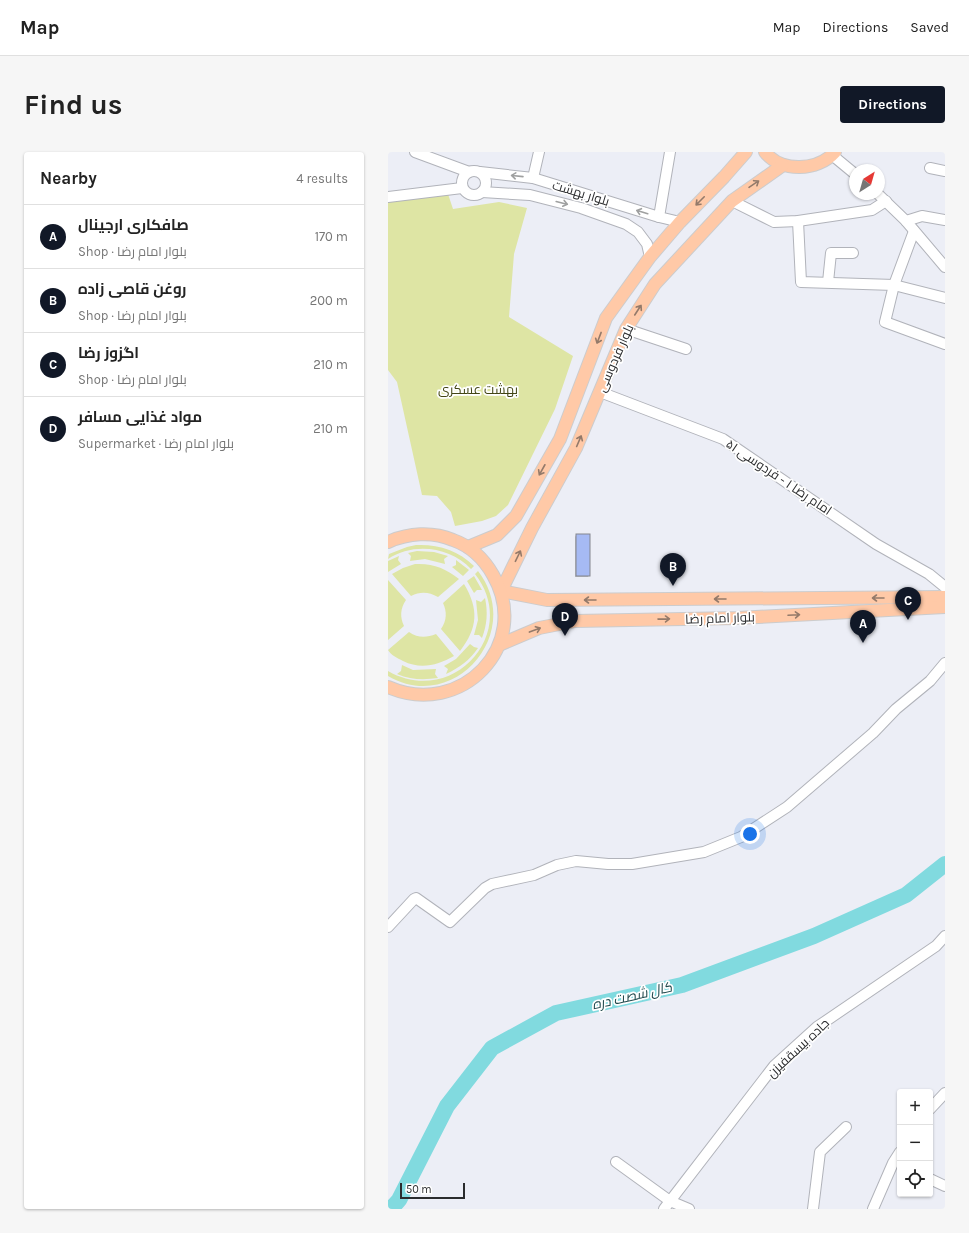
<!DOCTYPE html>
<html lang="en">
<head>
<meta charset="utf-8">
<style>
  body { margin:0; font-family:Karla,Cairo,sans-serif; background:#f6f6f6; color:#222 }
  .controls { position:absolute; right:12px; bottom:12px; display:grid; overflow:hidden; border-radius:4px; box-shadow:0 1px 3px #0004 }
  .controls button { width:36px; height:36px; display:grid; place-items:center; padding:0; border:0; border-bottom:1px solid #e0e0e0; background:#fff; color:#222; font:20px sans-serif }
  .compass { position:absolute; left:461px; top:12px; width:36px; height:36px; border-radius:50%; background:#fff; box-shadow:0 1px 3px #0004; rotate:37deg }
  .scale { position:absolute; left:12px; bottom:10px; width:65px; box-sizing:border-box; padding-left:4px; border:2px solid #2a2b2d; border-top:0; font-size:11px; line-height:14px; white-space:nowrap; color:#2a2b2d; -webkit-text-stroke:3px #fff; paint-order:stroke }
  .you { position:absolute; left:362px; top:682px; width:14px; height:14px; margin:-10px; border:3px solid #fff; border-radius:50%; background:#1a73e8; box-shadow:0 0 0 6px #1a73e833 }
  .badge { display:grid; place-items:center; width:26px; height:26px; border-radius:50%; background:#111827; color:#fff; font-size:13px; font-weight:700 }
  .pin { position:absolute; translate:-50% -33px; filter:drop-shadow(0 1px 2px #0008) }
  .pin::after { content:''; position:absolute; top:21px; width:14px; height:12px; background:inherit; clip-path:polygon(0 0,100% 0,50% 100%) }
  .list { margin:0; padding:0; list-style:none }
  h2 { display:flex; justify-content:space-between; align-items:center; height:52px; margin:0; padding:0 16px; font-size:17px }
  h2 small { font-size:13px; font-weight:400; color:#767676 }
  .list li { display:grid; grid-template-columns:26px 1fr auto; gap:12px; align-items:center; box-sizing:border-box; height:64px; padding:0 16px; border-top:1px solid #e0e0e0 }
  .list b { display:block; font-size:15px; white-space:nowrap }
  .list p { margin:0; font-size:13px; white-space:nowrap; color:#767676 }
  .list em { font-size:13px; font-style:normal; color:#767676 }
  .icon { flex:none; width:22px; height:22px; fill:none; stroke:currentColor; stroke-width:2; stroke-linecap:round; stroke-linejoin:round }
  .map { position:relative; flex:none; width:557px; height:1057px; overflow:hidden; border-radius:4px }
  header { display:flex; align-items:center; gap:24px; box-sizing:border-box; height:56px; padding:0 20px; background:#fff; border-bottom:1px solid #e0e0e0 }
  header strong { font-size:19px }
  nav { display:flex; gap:22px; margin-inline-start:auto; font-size:14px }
  .intro { display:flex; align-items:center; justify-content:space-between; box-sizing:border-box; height:96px; padding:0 24px }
  h1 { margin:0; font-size:28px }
  .button { padding:10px 18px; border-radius:4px; background:#111827; color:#fff; font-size:14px; font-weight:700 }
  main { display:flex; gap:24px; padding:0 24px }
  aside { flex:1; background:#fff; border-radius:4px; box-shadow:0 1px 3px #0004 }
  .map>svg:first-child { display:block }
  .green { fill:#dee5a4 }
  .shadow { fill:#0003 }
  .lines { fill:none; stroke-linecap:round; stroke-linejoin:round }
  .river { stroke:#81dadf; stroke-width:16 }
  .building { fill:#a6baf4; stroke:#84868d }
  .minor-casing { stroke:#b1b3ba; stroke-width:12 }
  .major-casing { stroke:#cccccd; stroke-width:14 }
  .minor { stroke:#fff; stroke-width:10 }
  .major { stroke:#ffc9a7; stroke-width:12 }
  .oneway { stroke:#9fa0a0 }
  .oneway2 { stroke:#947a6a }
  .labels { text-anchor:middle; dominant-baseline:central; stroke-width:3.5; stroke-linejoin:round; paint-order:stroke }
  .street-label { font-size:13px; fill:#2a2b2d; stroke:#fff }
  .park-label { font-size:13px; fill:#414413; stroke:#fff }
  .water-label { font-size:14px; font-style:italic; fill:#1f484b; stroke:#fff }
</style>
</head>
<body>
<header>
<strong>Map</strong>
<nav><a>Map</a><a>Directions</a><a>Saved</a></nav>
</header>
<div class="intro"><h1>Find us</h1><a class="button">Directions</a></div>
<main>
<aside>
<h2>Nearby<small>4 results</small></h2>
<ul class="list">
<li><span class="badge">A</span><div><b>صافکاری ارجینال</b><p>Shop · بلوار امام رضا</p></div><em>170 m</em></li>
<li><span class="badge">B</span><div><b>روغن قاصی زاده</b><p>Shop · بلوار امام رضا</p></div><em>200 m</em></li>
<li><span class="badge">C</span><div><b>اگزوز رضا</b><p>Shop · بلوار امام رضا</p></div><em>210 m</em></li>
<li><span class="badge">D</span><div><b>مواد غذایی مسافر</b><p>Supermarket · بلوار امام رضا</p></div><em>210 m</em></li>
</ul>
</aside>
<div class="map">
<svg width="557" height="1057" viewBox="0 0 557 1057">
  <rect width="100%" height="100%" fill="#eceef6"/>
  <g class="green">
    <polygon points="59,39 65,57 111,50 139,56 126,102 121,165 185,204 167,257 120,353 108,364 94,369 67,374 63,360 49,344 34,343 9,230 0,218 0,48"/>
    <path d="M28,393c22,-1 42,5 58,21l-3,3c-21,-22 -57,-27 -83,-10l1,-5 18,-7z"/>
    <polygon points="29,399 46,400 60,404 56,407 57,412 37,407 22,409 23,404 20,401"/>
    <polygon points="11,404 10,408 13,412 0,420 0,409"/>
    <polygon points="68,408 81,418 75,424 64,415 68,413"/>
    <path d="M27,412c18,-1 30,4 44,15l-21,18c-9,-5 -17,-6 -27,-1l-19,-22 11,-6z"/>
    <path d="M90,419c47,61 -23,144 -90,105v-5c64,37 133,-38 87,-97z"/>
    <polygon points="86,424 94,438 89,438 86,441 79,429"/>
    <path d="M0,428l18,20c-6,9 -6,17 -2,26l-16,14z"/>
    <path d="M76,432c15,25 14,44 -4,67l-19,-22c6,-9 6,-17 2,-26z"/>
    <path d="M97,446c3,14 2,27 -3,40l-3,-3h-5l4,-15 -2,-20 5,2z"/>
    <path d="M21,480c9,6 17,6 27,2l18,22c-16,9 -33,14 -51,5 -6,-3 -12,-6 -15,-11z"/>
    <path d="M82,492l4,3 4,1c-8,12 -19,20 -32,26l2,-5 -4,-3 12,-7z"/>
    <path d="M14,513l11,5 23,-1 -1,5 3,4c-14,2 -27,2 -41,-4l4,-3z"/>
  </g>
  <polygon class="shadow" points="188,383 201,423 200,425 187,425 187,385"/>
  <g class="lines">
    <polyline class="river" points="3,1057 11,1048 59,954 104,896 168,861 294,833 426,784 518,743 557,712"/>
  </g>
  <rect class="building" x="188" y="382" width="14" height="42"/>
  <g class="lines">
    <g class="minor-casing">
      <g id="minor">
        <polyline points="27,0 81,20"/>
        <polyline points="444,3 467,22"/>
        <polyline points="542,16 557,19"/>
        <circle cx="86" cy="31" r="12"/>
        <polyline points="92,20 145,26 271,65 292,70"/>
        <polyline points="145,26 151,0"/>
        <polyline points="94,40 142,43 193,56 238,72 250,80 259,92 262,105"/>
        <polyline points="490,42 518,69 557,115"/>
        <polyline points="0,45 74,36"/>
        <polyline points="344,49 386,70 410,69 484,58 498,49"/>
        <polyline points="271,65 282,0"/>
        <polyline points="410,69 413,130 506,133 557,146"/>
        <polyline points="518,69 534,64 557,68"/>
        <polyline points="526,79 506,133 497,170 557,192"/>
        <polyline points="440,130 443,101 465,101"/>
        <polyline points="238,177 298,197"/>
        <polyline points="212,240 335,287 488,392 541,422 557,435"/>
        <polyline points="0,775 26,747 28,746 62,770 97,736 104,732 146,723 169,713 188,709 220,712 244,712 316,700 353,685 399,655 485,581 508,557 542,529 557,511"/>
        <polyline points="542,957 557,941"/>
        <polyline points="228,1010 282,1049 301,1057"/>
        <polyline points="542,1027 557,1034"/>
        <polyline points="276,1057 386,914 429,875 548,794 557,784"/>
        <polyline points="425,1057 432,1000 458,975"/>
        <polyline points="485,1057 505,1011 512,1000"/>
      </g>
    </g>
    <g class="major-casing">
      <g id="major">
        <path d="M377,0c16,21 53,19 70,0"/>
        <polyline points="395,13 344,49 267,132 238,177 188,296 144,376 113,439 159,448 557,445"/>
        <path d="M0,390c20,-9 44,-11 65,-2 17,6 31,19 40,35 40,70 -32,144 -105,112"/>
        <polyline points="80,395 109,383 128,364 172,287 218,166 262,105 292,70 336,25 358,0"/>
        <polyline points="111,493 151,476 187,469 350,466 557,455"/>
      </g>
    </g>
    <use href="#minor" class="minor"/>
    <use href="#major" class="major"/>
  </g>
  <defs><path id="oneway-shaft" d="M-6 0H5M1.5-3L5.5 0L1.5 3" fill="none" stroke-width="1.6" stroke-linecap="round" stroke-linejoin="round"/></defs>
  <g class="oneway">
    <use href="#oneway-shaft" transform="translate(129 24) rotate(-174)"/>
    <use href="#oneway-shaft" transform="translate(174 51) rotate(14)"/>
    <use href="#oneway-shaft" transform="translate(254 60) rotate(-163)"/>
  </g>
  <g class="oneway2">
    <use href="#oneway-shaft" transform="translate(366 32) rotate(-34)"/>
    <use href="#oneway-shaft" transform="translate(312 49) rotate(135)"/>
    <use href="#oneway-shaft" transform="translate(250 158) rotate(-57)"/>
    <use href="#oneway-shaft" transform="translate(211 186) rotate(111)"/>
    <use href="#oneway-shaft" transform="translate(191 289) rotate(-67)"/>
    <use href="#oneway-shaft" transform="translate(154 318) rotate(119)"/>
    <use href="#oneway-shaft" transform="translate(130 404) rotate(-64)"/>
    <use href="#oneway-shaft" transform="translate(490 446) rotate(180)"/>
    <use href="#oneway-shaft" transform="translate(332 447) rotate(180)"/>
    <use href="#oneway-shaft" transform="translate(202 448) rotate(180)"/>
    <use href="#oneway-shaft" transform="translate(406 463) rotate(-3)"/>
    <use href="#oneway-shaft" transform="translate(276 467) rotate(-1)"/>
    <use href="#oneway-shaft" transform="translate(147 478) rotate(-20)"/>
  </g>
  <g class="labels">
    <g class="street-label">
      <text transform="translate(193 41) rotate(17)">بلوار بهشت</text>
      <text transform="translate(227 206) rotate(-66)">بلوار فردوسی</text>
      <text transform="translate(391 325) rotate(34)">امام رضا ۱ - فردوسی ۵۱</text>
      <text transform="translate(332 466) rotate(-2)">بلوار امام رضا</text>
      <text transform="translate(410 896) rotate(-43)">جاده بیسقفیزن</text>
    </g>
    <g class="park-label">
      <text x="90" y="237">بهشت عسکری</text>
    </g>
    <g class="water-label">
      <text transform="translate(244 844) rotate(-13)">کال شصت دره</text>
    </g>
  </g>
</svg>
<div class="controls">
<button>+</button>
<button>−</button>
<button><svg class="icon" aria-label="locate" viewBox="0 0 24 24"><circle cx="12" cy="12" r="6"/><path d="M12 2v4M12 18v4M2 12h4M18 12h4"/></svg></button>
</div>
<svg class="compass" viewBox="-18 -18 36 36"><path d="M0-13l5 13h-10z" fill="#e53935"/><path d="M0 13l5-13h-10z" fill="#767676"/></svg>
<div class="scale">50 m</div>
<div class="you"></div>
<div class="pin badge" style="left:475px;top:491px">A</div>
<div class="pin badge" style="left:285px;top:434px">B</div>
<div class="pin badge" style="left:520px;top:468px">C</div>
<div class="pin badge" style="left:177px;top:484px">D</div>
</div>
</main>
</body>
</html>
